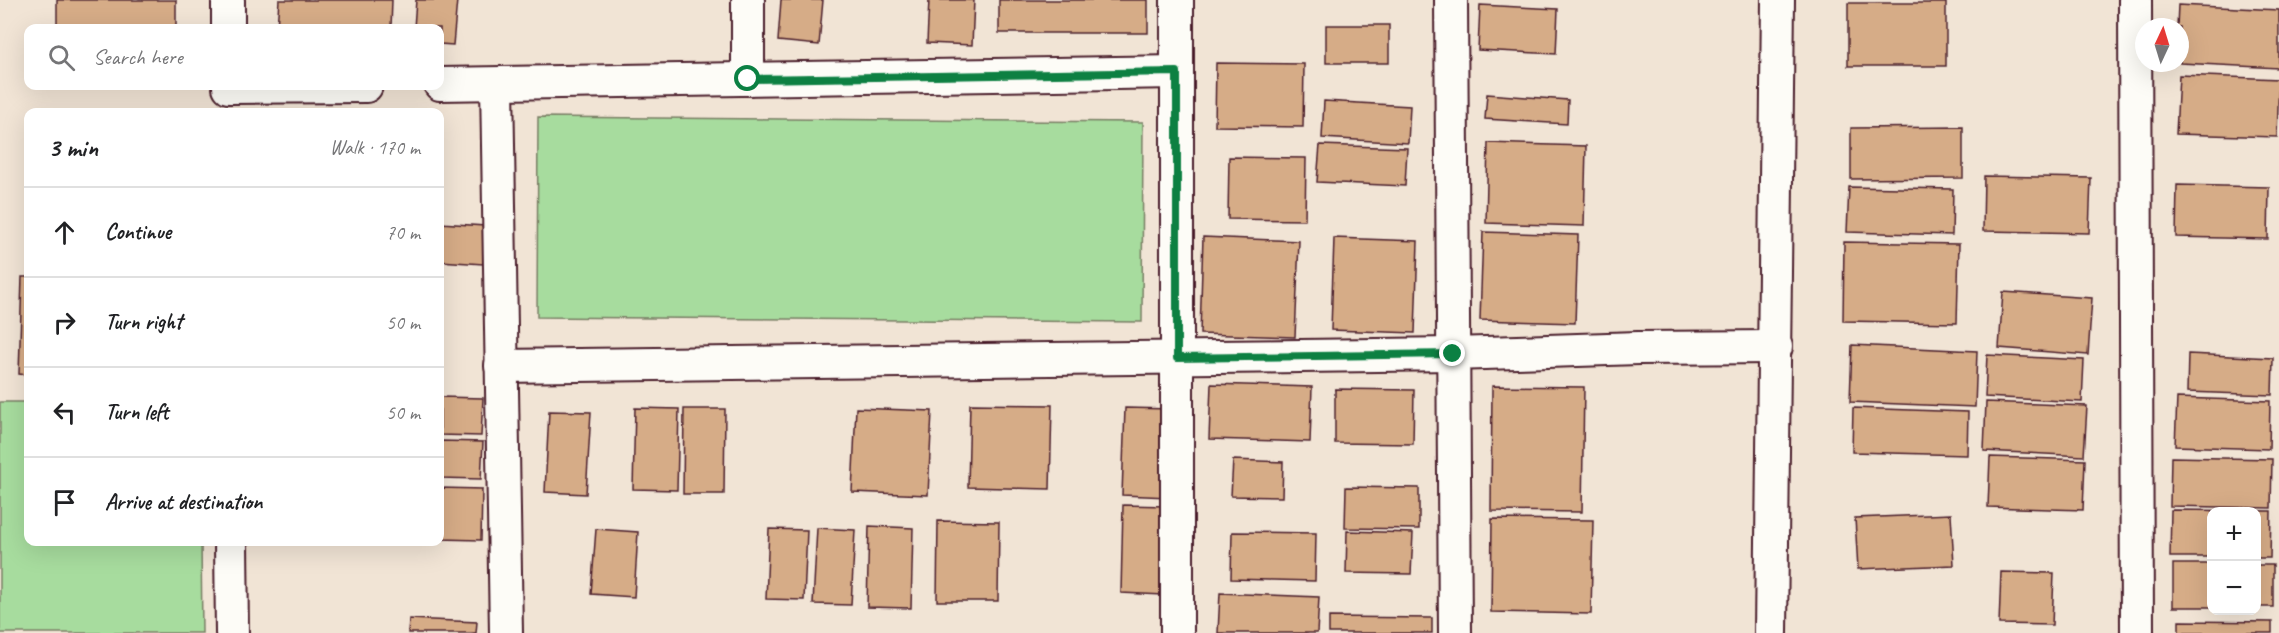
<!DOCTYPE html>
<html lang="en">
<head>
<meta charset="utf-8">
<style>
  body { margin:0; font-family:Caveat,sans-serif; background:#f2f2f2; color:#202124 }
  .controls { position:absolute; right:18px; bottom:18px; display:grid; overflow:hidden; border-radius:12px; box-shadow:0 6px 24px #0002 }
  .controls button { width:54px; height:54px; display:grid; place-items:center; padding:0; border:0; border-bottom:2px solid #e0e0e0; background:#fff; color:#202124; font:30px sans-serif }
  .compass { position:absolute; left:2135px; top:18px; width:54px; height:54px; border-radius:50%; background:#fff; box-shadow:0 6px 24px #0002; rotate:4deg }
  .stop { position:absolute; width:18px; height:18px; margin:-14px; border:4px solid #0b8043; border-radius:50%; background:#fff }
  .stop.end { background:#0b8043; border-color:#fff; box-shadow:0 2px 6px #0008 }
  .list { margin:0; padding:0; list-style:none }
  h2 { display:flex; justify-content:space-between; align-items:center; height:78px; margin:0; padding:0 24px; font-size:26px }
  h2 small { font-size:20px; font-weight:400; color:#757577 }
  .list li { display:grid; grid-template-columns:39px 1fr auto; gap:18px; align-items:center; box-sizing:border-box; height:90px; padding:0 24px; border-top:2px solid #e0e0e0 }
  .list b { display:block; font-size:22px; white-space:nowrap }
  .list em { font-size:20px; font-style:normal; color:#757577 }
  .icon { flex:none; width:33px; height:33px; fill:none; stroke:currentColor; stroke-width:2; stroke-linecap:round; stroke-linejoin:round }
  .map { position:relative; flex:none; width:2279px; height:633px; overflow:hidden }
  .search { position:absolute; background:#fff; box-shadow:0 6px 24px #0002; left:24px; top:24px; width:420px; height:66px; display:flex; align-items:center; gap:15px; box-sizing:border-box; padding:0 21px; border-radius:12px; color:#757577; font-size:22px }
  .panel { position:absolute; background:#fff; box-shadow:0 6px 24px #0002; left:24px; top:108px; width:420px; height:438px; border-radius:12px }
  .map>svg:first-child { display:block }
  .green { fill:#a7dc9e; stroke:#787e64; stroke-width:1.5 }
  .building { fill:#d6ac87; stroke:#4a1f2b; stroke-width:1.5 }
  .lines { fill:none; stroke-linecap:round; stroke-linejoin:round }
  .street-casing { stroke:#4a1f2b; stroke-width:36 }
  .street { stroke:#fdfcf7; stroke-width:32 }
  .route { stroke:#0b8043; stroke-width:8 }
</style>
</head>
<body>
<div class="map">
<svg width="2279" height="633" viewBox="0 0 2279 633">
  <rect width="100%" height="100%" fill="#f1e4d5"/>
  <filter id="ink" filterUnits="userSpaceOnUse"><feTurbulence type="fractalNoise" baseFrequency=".0167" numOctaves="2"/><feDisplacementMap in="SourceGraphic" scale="12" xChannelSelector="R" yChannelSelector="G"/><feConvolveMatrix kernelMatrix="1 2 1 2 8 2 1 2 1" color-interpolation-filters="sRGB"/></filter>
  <g filter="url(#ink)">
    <g class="green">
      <polygon points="538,117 1143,122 1142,322 537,317"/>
      <polygon points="0,402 28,402 28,542 201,542 202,633 0,633"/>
    </g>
    <g class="building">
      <rect x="57" y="0" width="119" height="28"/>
      <polygon points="279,0 392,0 391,28 277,28"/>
      <polygon points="416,0 457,0 453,45 440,44 440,28 414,28"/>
      <polygon points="781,0 823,0 819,45 778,41"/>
      <polygon points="929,0 974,0 972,45 927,43"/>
      <rect x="999" y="0" width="149" height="33"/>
      <rect x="1848" y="3" width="98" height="63"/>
      <polygon points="1480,5 1558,9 1556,54 1478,50"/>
      <polygon points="2178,5 2279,10 2279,68 2180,63 2180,27 2177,27"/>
      <rect x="1326" y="25" width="63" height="38"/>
      <polygon points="1216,63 1304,64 1303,127 1215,126"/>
      <polygon points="2179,75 2279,79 2277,137 2176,134"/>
      <polygon points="1487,94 1568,100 1567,124 1485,119"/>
      <polygon points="1324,101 1410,106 1408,143 1322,138"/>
      <polygon points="1963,127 1963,178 1851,179 1851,128"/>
      <polygon points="1488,143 1586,146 1584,226 1486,223"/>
      <polygon points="1320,145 1407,148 1405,186 1317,182"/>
      <polygon points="1229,157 1306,158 1305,220 1228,219"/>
      <polygon points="1984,176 2091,178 2089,233 1983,231"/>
      <polygon points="2177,185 2269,187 2268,239 2176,237"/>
      <polygon points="1849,187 1953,189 1952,235 1847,232"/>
      <polygon points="440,223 485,226 483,264 440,261"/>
      <polygon points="1483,232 1578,235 1575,323 1480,320"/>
      <polygon points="1203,237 1299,241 1295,337 1200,334"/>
      <polygon points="1334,238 1418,241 1415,333 1331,330"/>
      <polygon points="1844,242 1959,244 1957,323 1843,321"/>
      <polygon points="22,277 28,277 28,375 19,374"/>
      <polygon points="2003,292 2092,298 2088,355 1999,348"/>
      <polygon points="1852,345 1977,351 1975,407 1850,402"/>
      <polygon points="2188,354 2273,358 2272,395 2187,392"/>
      <polygon points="1987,355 2084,360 2082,402 1985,397"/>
      <polygon points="1211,384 1312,387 1310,442 1209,439"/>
      <polygon points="1492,386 1584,387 1582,512 1491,511"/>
      <polygon points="1335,389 1414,390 1413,444 1335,443"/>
      <polygon points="440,397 483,398 481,436 440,435"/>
      <polygon points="2177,398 2270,401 2269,449 2175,446"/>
      <polygon points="1986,402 2087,406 2084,456 1984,451"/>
      <polygon points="970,404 1052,405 1050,489 968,487"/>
      <polygon points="635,408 679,409 677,490 633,489"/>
      <polygon points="856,408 932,411 928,495 852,492"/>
      <polygon points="1125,408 1172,409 1169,497 1122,495"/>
      <polygon points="1853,408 1968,412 1967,455 1852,452"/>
      <polygon points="684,409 725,409 724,494 683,494"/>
      <polygon points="549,411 591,412 586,494 545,492"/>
      <polygon points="440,441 483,442 481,479 440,478"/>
      <polygon points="1990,457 2085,460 2083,510 1988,507"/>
      <polygon points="2171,457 2272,459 2271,508 2170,506"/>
      <polygon points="1233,460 1283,462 1282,497 1231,496"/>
      <polygon points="1346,487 1419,488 1419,529 1345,528"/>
      <polygon points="440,488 482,489 481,540 440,539"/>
      <polygon points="1123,505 1166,506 1164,595 1121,593"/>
      <polygon points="2171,510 2271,511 2270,558 2256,558 2256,512 2212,512 2212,557 2170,557"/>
      <polygon points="1951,514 1954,565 1858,569 1855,518"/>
      <polygon points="1492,519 1593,520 1591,614 1491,612"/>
      <polygon points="938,521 999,522 998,601 937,601"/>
      <polygon points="869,526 913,528 911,608 867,607"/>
      <polygon points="817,528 855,530 851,605 813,604"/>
      <polygon points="596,529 638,532 634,597 591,594"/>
      <polygon points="769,529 807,530 804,600 766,599"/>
      <polygon points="1347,531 1413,533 1411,574 1346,573"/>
      <polygon points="1232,532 1316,533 1315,581 1231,579"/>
      <rect x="2173" y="564" width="39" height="43"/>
      <rect x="2256" y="565" width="17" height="42"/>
      <polygon points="2001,572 2054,573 2052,625 1999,624"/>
      <polygon points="1220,593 1319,597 1317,633 1218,633"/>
      <polygon points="1329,617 1432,618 1432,633 1329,633"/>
      <polygon points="409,619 477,622 476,633 408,633"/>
      <polygon points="2179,621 2272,622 2272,633 2179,633"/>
    </g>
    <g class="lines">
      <g class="street-casing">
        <g id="street">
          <polyline points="228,0 228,28"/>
          <polyline points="1451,0 1455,633"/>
          <polyline points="2135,0 2137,633"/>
          <polyline points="748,79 748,0"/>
          <polyline points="440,84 1177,72"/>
          <polyline points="497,84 506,633"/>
          <polyline points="229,87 366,86"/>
          <polyline points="501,366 1453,354 1638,348 1776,347"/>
          <polyline points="231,542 232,633"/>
          <polyline points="1177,633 1177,0"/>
          <polyline points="1771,633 1778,0"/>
        </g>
      </g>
      <use href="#street" class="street"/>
    </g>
  </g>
  <g class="lines" filter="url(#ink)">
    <polyline class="route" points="748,79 1177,72 1177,358 1453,354"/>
  </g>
</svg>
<div class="controls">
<button>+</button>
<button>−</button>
</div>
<svg class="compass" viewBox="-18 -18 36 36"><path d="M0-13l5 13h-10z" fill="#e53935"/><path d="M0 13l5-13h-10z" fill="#757577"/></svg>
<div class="stop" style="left:748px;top:79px"></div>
<div class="stop end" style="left:1453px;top:354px"></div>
<div class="search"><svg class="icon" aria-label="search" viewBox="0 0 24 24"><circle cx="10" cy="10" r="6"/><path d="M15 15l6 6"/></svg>Search here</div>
<section class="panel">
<h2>3 min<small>Walk · 170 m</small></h2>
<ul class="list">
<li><svg class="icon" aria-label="ahead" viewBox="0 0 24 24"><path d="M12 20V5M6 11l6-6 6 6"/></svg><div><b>Continue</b></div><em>70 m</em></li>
<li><svg class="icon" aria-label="right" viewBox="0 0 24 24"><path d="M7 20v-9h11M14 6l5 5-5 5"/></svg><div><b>Turn right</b></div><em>50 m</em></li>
<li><svg class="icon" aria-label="left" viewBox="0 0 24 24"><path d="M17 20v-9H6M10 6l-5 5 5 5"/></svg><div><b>Turn left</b></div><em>50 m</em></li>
<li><svg class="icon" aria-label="arrive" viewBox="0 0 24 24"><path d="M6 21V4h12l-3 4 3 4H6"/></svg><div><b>Arrive at destination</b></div></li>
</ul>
</section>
</div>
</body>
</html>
